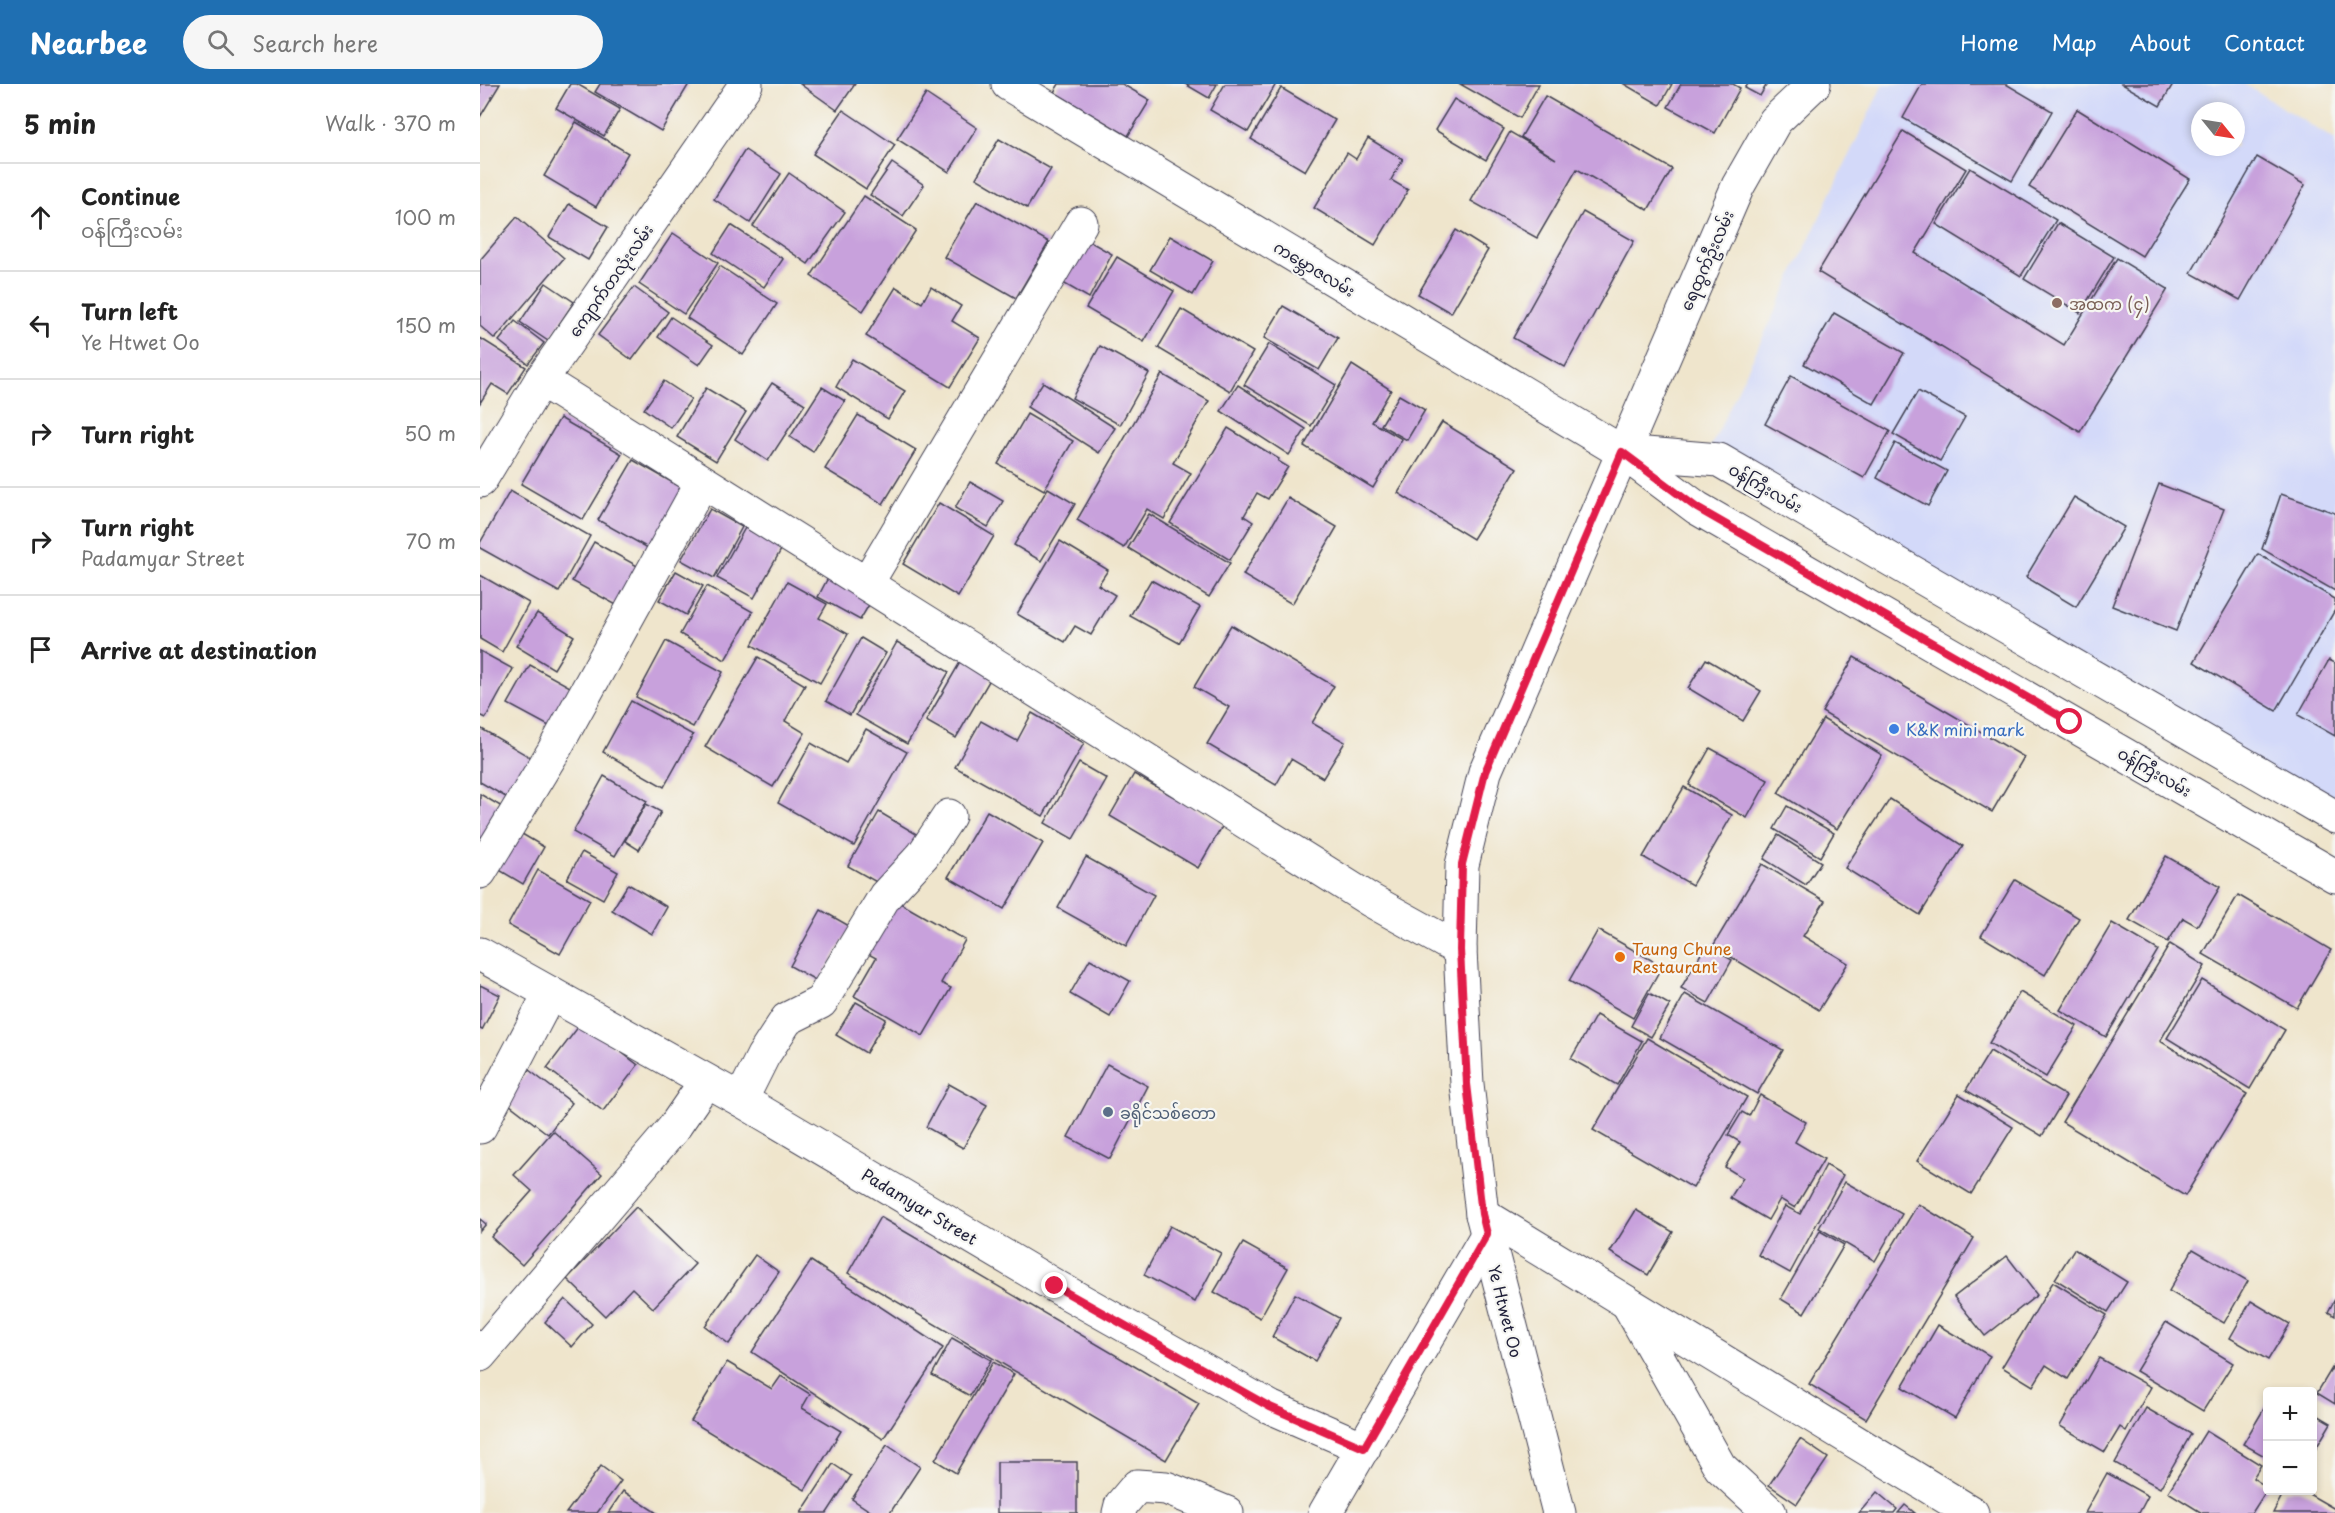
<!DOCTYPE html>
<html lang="en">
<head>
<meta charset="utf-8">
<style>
  body { margin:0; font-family:"Playpen Sans","Noto Sans Myanmar",sans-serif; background:#f6f6f6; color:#222 }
  .controls { position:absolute; right:18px; bottom:18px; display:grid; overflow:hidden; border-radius:6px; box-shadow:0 3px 9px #0003 }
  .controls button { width:54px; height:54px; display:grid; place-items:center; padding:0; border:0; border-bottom:2px solid #e0e0e0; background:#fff; color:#222; font:30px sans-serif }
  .compass { position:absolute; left:1711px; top:18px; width:54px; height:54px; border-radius:50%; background:#fff; box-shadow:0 3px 9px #0003; rotate:120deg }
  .stop { position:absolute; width:18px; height:18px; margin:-14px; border:4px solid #e11d48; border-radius:50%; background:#fff }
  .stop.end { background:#e11d48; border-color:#fff; box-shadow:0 2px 6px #0008 }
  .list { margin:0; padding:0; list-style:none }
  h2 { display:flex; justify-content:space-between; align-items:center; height:78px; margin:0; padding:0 24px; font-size:26px }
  h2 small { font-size:20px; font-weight:400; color:#767676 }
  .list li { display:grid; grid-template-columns:39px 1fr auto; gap:18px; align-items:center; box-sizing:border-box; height:108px; padding:0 24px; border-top:2px solid #e0e0e0 }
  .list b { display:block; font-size:22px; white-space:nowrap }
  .list p { margin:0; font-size:20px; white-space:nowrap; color:#767676 }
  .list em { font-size:20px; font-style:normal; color:#767676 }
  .icon { flex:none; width:33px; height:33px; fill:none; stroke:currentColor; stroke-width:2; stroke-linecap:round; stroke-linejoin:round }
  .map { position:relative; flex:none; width:1855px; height:1429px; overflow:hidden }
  header { display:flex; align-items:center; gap:36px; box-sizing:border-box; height:84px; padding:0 30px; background:#1f6fb2; color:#fff }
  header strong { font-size:28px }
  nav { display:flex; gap:33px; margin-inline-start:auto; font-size:21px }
  .search { width:420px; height:54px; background:#f6f6f6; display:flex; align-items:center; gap:15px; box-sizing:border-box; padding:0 21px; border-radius:33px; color:#767676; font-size:22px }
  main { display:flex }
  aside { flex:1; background:#fff }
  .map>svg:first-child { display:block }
  .built { fill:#d3d9f9; fill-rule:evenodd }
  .building { fill:#c8a1dc }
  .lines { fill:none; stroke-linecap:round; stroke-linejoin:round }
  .minor-casing { stroke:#413f51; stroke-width:35 }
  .minor { stroke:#fff; stroke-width:33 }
  .route { stroke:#e11d48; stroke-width:8 }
  .education-dot { fill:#8d6e63; stroke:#f6f6f2; stroke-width:2 }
  .shop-dot { fill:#3f7fe0; stroke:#f6f6f2; stroke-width:2 }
  .food-dot { fill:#e8710a; stroke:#f6f6f2; stroke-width:2 }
  .service-dot { fill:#5c6f8a; stroke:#f6f6f2; stroke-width:2 }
  .labels { text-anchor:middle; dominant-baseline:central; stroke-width:4.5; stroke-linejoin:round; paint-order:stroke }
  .street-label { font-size:16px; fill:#22223b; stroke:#f6f6f2 }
  .education-label { font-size:16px; fill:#785e54; stroke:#f6f6f2; text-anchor:start }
  .shop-label { font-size:16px; fill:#366cbe; stroke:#f6f6f2; text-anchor:start }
  .food-label { font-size:16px; fill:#c56008; stroke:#f6f6f2; text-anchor:start }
  .service-label { font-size:16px; fill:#4e5e75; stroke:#f6f6f2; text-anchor:start }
</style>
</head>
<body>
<header>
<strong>Nearbee</strong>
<div class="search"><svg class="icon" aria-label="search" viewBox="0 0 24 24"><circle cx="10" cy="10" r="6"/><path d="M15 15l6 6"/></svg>Search here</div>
<nav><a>Home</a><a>Map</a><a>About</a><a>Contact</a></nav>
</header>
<main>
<aside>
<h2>5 min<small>Walk · 370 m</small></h2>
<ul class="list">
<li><svg class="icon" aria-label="ahead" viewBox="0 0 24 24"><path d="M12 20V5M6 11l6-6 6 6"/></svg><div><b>Continue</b><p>ဝန်ကြီးလမ်း</p></div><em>100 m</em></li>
<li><svg class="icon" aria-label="left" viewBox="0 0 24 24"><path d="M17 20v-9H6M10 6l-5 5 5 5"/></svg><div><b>Turn left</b><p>Ye Htwet Oo</p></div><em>150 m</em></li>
<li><svg class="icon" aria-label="right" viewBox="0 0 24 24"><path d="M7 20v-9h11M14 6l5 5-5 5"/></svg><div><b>Turn right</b></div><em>50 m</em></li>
<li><svg class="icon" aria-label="right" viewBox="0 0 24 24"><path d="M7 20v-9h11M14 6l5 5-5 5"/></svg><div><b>Turn right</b><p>Padamyar Street</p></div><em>70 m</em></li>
<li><svg class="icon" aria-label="arrive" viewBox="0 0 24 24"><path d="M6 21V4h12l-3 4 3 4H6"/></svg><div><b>Arrive at destination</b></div></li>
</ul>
</aside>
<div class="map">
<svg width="1855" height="1429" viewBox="0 0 1855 1429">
  <rect width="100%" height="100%" fill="#f6f6f2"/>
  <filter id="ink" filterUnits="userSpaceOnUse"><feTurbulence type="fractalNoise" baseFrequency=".0167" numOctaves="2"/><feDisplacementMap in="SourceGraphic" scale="12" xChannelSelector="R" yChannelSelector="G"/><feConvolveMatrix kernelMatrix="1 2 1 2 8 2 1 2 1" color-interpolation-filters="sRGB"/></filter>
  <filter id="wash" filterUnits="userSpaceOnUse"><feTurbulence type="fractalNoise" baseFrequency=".008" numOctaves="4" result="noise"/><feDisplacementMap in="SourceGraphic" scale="24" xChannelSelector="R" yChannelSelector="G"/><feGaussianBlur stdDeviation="1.35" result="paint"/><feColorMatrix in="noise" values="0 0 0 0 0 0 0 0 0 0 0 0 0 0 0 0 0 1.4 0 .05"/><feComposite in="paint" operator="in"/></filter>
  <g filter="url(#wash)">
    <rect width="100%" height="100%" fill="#efe5cc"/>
    <path class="built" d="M1403,0h361l91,56v668l-630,-349zM1720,27h36v36h-36z"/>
    <g id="blocks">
      <g class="building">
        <polygon points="0,0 20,0 0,33"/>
        <polygon points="90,0 97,0 140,25 124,52 76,24"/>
        <polygon points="120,0 209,0 181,47 115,8"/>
        <polygon points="320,0 375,0 357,26"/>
        <polygon points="579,0 642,0 670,16 648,52 574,8"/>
        <polygon points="705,0 737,0 729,14"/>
        <polygon points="745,0 796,0 768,48 730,26"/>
        <polygon points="980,0 1059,0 1040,34"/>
        <polygon points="1144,0 1192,0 1180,21"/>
        <polygon points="1201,0 1253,0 1260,4 1235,49 1188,23"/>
        <polygon points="1268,0 1287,0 1280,12 1265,4"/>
        <polygon points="1442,0 1526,0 1572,27 1532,97 1423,34"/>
        <polygon points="1642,0 1693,0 1680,22"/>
        <polygon points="801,4 855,36 825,87 771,55"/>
        <polygon points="446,10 497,44 469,88 417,55"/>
        <polygon points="1065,12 1192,85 1168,126 1097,85 1057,154 991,117 1030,48 1076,75 1041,53"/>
        <polygon points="974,15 1024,45 1006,76 955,46"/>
        <polygon points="1597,25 1710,95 1662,172 1549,103"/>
        <polygon points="363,26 415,61 386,105 333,70"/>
        <polygon points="96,38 148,69 116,123 64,92"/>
        <polygon points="1423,47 1486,85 1435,169 1584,261 1637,174 1688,205 1600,348 1338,188"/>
        <polygon points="888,54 923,75 911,96 928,106 895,161 834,124 867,69 876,75"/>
        <polygon points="519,55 571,85 547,124 496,94"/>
        <polygon points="265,66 301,90 270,139 234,115"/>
        <polygon points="1777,73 1825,101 1760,216 1711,189"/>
        <polygon points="412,79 444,101 423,132 390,111"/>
        <polygon points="1490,84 1576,136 1541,192 1456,140"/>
        <polygon points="309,89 365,128 328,180 273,142"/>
        <polygon points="384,112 436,146 383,227 331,192"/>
        <polygon points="497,117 569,158 536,214 464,173"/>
        <polygon points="89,120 128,143 108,176 69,153"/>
        <polygon points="1103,128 1154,157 1085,283 1033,254"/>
        <polygon points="37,133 84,174 15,255 0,242 0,176"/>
        <polygon points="1578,139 1634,173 1600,229 1544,195"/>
        <polygon points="251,141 303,175 284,203 233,169"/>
        <polygon points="976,146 1008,166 971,229 938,210"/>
        <polygon points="193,149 238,179 204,230 159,200"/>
        <polygon points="690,152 733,177 713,211 670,186"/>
        <polygon points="607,156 632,170 609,214 583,199"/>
        <polygon points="637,173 694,207 664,258 606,224"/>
        <polygon points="240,182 297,220 263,271 207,234"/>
        <polygon points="66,199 94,218 68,257 40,238"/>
        <polygon points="154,203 188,228 152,276 118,251"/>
        <polygon points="416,203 442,219 451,203 481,222 472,237 500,254 470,303 386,252"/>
        <polygon points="803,222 858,254 839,286 784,254"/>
        <polygon points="701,225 773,268 750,307 678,264"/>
        <polygon points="1354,229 1424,269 1394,320 1324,280"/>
        <polygon points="191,233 233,261 219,281 178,253"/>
        <polygon points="35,237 64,259 48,280 19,257"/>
        <polygon points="0,254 46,283 28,310 12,300 0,319"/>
        <polygon points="789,260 856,301 831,342 764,301"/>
        <polygon points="620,262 669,289 640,341 592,314"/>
        <polygon points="372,275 425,307 408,335 356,303"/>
        <polygon points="872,281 911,306 892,338 922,355 893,404 824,362"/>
        <polygon points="682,290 729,317 693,379 711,389 684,435 667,425 644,464 597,436"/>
        <polygon points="1311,292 1410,347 1384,394 1285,340"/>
        <polygon points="184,297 211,315 191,344 164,325"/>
        <polygon points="563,298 635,344 619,369 547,323"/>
        <polygon points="292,299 325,320 288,377 255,355"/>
        <polygon points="758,301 826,345 809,371 741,327"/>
        <polygon points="342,303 365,317 333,368 310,353"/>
        <polygon points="226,304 266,328 236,377 197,353"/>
        <polygon points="1438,307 1485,333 1460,377 1413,350"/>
        <polygon points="919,311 945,326 927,356 901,341"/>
        <polygon points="547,330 593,357 564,406 518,380"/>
        <polygon points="378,331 436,366 403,420 345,385"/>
        <polygon points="80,334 142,370 103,436 41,400"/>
        <polygon points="962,338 1037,384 993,455 918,409"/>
        <polygon points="748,344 799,375 798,377 808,383 788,415 777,409 764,432 773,438 750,476 690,439"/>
        <polygon points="1415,359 1467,387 1448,422 1397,394"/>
        <polygon points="153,376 209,408 175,468 118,436"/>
        <polygon points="490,398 523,417 508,443 475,424"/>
        <polygon points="1679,400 1744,425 1696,547 1632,522"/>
        <polygon points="568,404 595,420 561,477 534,461"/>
        <polygon points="30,407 110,452 79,508 0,464 0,459"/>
        <polygon points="1801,410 1855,429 1855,507 1782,465"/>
        <polygon points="1594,413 1644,443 1596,523 1546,493"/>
        <polygon points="808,414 857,443 812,520 763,491"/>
        <polygon points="459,419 514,452 478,513 423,480"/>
        <polygon points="230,425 262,443 234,494 201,476"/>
        <polygon points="669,430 750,479 729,513 648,464"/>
        <polygon points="265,444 302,464 274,514 237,494"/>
        <polygon points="580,457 628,486 618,501 635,511 611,551 595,542 585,558 537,530"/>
        <polygon points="114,458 161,484 140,523 92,497"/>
        <polygon points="1778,470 1855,515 1855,526 1796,627 1714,578"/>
        <polygon points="196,487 223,502 206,531 179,516"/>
        <polygon points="350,490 393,514 380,536 338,513"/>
        <polygon points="0,491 49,519 22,568 0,555"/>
        <polygon points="671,496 720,523 699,559 650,532"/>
        <polygon points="307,498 347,520 339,534 368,550 340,599 272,561"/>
        <polygon points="227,502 273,528 245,576 200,550"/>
        <polygon points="57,529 94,552 74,585 36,562"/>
        <polygon points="751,541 854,602 832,639 865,658 843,694 811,675 796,701 727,660 749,623 714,603"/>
        <polygon points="381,554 406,569 370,631 346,617"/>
        <polygon points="186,557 243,588 213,643 156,613"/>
        <polygon points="417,558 469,588 427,660 376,631"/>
        <polygon points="0,567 33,585 6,634 0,631"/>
        <polygon points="486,568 516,585 476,654 446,637"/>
        <polygon points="278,573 325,601 305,637 325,649 293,703 225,663"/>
        <polygon points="1374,573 1544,673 1512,728 1342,628"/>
        <polygon points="1226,575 1281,607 1263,637 1208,604"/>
        <polygon points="1849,576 1855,579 1855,652 1818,631"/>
        <polygon points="50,581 101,609 80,648 28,620"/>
        <polygon points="151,617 213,651 184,703 123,668"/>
        <polygon points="552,629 604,659 563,732 475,683 501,637 537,657"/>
        <polygon points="1343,635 1402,671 1357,745 1298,709"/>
        <polygon points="0,644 60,679 36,719 0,698"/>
        <polygon points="386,645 427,668 374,762 298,719 331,659 366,679"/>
        <polygon points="1230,664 1288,696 1267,734 1209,701"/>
        <polygon points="599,679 627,695 593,755 565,739"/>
        <polygon points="654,690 743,741 718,784 630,732"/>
        <polygon points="124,692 167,717 135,772 93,748"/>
        <polygon points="1204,703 1252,731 1212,801 1163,773"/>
        <polygon points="0,710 29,727 0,776"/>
        <polygon points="1410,715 1483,762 1440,831 1365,784"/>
        <polygon points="166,720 181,728 159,766 145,757"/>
        <polygon points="1307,722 1354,749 1340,773 1294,745"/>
        <polygon points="507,727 563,759 524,825 468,793"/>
        <polygon points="399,728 438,751 407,804 368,782"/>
        <polygon points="37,747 64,763 43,800 16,784"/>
        <polygon points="1298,751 1341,778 1326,801 1284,775"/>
        <polygon points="102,768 138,788 123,815 87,795"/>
        <polygon points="1686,772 1740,803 1717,842 1703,834 1688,858 1649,836"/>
        <polygon points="606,773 674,811 646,862 578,824"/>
        <polygon points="1282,780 1345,817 1323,852 1368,879 1339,926 1233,862"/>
        <polygon points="58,786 110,816 80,870 28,841"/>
        <polygon points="1535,796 1599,834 1565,891 1501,852"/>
        <polygon points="148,800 187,823 172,850 132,826"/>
        <polygon points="1758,811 1851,866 1817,924 1723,870"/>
        <polygon points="413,815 485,856 461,899 471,904 443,952 374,912 396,874 383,867"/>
        <polygon points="341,826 371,843 339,898 310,882"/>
        <polygon points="1632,839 1678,866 1626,953 1580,926"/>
        <polygon points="1118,846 1182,882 1153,934 1089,897"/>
        <polygon points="1690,860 1725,882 1680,957 1767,1010 1705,1112 1582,1038"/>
        <polygon points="1226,861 1252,876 1228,919 1201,904"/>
        <polygon points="610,875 650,897 630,933 590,910"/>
        <polygon points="1722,896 1805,946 1770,1005 1687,954"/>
        <polygon points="0,901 20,911 2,946 0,945"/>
        <polygon points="1540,908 1597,942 1566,993 1509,959"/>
        <polygon points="1169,909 1190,921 1171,953 1151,942"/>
        <polygon points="1205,910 1303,966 1277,1010 1180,954"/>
        <polygon points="376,918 406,935 386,969 356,951"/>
        <polygon points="1116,931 1162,957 1137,1001 1091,975"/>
        <polygon points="102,938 158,981 123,1027 67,984"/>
        <polygon points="1167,954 1267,1013 1213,1104 1113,1046"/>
        <polygon points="1510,967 1586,1012 1562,1052 1486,1006"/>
        <polygon points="627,980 668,1002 630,1075 588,1053"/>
        <polygon points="49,986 92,1019 68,1050 25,1017"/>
        <polygon points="469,1000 507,1021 483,1064 446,1043"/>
        <polygon points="1479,1010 1533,1043 1491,1110 1437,1077"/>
        <polygon points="1280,1011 1326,1038 1315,1058 1344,1075 1315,1124 1300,1115 1288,1136 1250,1114 1263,1094 1245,1083 1260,1058 1248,1051 1262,1028 1269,1032"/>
        <polygon points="73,1047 122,1090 42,1181 11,1153 52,1107 34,1091"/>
        <polygon points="1346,1081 1363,1091 1310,1189 1278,1171 1305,1122 1320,1130"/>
        <polygon points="1365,1098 1422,1130 1395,1177 1339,1144"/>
        <polygon points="1438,1120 1494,1154 1386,1335 1329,1300"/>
        <polygon points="156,1123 215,1180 173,1224 152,1204 125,1232 87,1195"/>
        <polygon points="1156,1126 1193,1148 1168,1191 1130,1168"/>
        <polygon points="400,1133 719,1320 686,1376 368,1189"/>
        <polygon points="0,1135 6,1140 0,1147"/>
        <polygon points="690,1142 741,1169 715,1218 664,1191"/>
        <polygon points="1340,1147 1364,1161 1324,1229 1301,1215"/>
        <polygon points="763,1159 808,1184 780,1234 734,1208"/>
        <polygon points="1594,1165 1647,1198 1628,1228 1575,1195"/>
        <polygon points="1713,1165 1768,1197 1744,1239 1689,1207"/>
        <polygon points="275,1171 299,1188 249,1260 225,1242"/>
        <polygon points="1527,1172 1557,1211 1505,1252 1474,1213"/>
        <polygon points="331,1177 463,1264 403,1355 272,1268"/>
        <polygon points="1573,1198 1627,1231 1588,1295 1566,1281 1553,1302 1522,1283"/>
        <polygon points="815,1210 859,1234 835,1277 792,1253"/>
        <polygon points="85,1215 112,1240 92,1263 65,1238"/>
        <polygon points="1855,1215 1855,1232 1848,1228"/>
        <polygon points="1771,1217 1810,1240 1788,1276 1750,1254"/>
        <polygon points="1686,1238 1753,1279 1723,1327 1656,1287"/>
        <polygon points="1458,1241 1510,1272 1475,1334 1422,1303"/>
        <polygon points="472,1254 511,1276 490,1312 452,1291"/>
        <polygon points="1619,1274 1671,1303 1646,1347 1640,1343 1625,1368 1580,1342"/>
        <polygon points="247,1278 292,1305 301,1292 330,1310 322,1324 361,1347 325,1406 211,1337"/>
        <polygon points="513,1278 534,1290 476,1389 455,1376"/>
        <polygon points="1855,1279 1855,1320 1837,1309"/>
        <polygon points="1788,1318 1788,1374 1763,1360"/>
        <polygon points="1666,1324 1711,1350 1680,1404 1635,1379"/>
        <polygon points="1832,1328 1851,1339 1832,1371"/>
        <polygon points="1726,1347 1781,1381 1773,1394 1788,1404 1772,1429 1722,1429 1688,1408"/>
        <polygon points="1320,1355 1348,1374 1317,1420 1289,1401"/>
        <polygon points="407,1361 440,1383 410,1429 393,1429 372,1415"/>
        <rect x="517" y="1378" width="80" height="51"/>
        <polygon points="353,1380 371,1392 347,1429 321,1429"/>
        <polygon points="121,1382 141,1397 117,1429 86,1429"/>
        <polygon points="1627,1389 1668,1412 1659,1429 1605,1429"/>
        <polygon points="1805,1406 1822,1406 1855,1425 1855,1429 1793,1429"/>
        <polygon points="143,1407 177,1429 128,1429"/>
        <polygon points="1397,1408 1417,1425 1414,1429 1379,1429"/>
        <polygon points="1425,1421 1435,1429 1418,1429"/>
      </g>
    </g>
  </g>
  <g filter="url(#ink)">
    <use href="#blocks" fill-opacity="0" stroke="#413f51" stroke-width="1.5"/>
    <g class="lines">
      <g class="minor-casing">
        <g id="minor">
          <polyline points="528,0 1142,368 1217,424 1855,792"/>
          <polyline points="61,296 890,816 980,866"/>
          <polyline points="1142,368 1239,376 1855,733"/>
          <polyline points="0,397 61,296 266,0"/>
          <polyline points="387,499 601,139"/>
          <polyline points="0,788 73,668 222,398"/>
          <polyline points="0,870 261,1016 575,1202 790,1323 884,1364"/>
          <polyline points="261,1016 283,972 307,935 341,918 405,812 443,771 469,732"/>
          <polyline points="0,1043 70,909"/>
          <polyline points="1002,1130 1492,1429"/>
          <polyline points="1148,1220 1240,1383 1290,1429"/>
          <polyline points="0,1271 193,1045 226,997"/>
          <polyline points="639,1429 641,1421 657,1402 686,1404 747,1429"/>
          <polyline points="845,1429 1007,1151"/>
          <polyline points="1079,1429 1002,1130 987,1000 980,866 982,781 1005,688 1258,102 1295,37 1334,0"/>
        </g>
      </g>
      <use href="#minor" class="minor"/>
    </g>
  </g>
  <g class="lines" filter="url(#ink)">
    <polyline class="route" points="575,1202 790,1323 884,1364 1007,1150 1002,1130 987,1000 980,866 982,780 1005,688 1142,368 1217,424 1590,638"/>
  </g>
  <circle class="education-dot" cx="1577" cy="219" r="6"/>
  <circle class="shop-dot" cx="1414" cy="645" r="6"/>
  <circle class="food-dot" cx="1140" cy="873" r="6"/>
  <circle class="service-dot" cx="628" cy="1028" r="6"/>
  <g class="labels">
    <g class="street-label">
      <text transform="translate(1226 176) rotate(-66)">ရေထွက်ဦးလမ်း</text>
      <text transform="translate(835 184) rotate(31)">ကမ္ဘောဇလမ်း</text>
      <text transform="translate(130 196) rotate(-55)">ကျောက်တလုံးလမ်း</text>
      <text transform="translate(1286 403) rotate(30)">ဝန်ကြီးလမ်း</text>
      <text transform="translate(1675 687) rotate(30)">ဝန်ကြီးလမ်း</text>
      <text transform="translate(440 1122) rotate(31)">Padamyar Street</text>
      <text transform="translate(1026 1227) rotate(76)">Ye Htwet Oo</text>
    </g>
    <g class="education-label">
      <text x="1589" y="219">အထက (၄)</text>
    </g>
    <g class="shop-label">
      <text x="1426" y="645">K&amp;K mini mark</text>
    </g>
    <g class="food-label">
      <text x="1152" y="864">Taung Chune<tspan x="1152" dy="18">Restaurant</tspan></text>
    </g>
    <g class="service-label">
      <text x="640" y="1028">ခရိုင်သစ်တော</text>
    </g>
  </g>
</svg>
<div class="controls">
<button>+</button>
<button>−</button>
</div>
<svg class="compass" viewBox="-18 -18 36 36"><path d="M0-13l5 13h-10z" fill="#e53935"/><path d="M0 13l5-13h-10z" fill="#767676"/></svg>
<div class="stop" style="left:1590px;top:638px"></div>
<div class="stop end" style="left:575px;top:1202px"></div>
</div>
</main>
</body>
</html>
